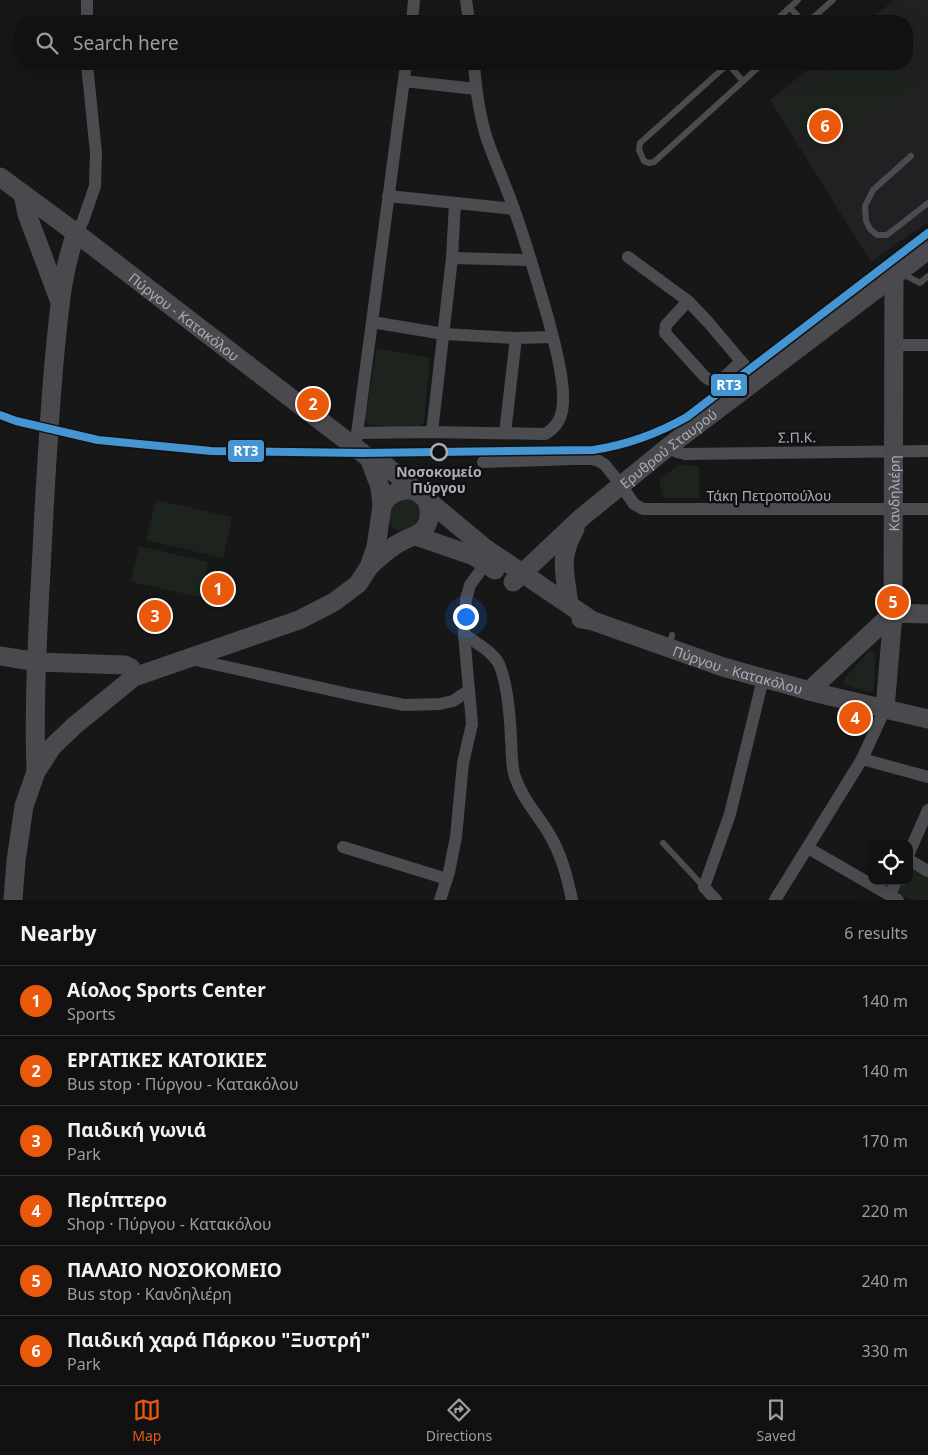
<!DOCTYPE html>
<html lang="en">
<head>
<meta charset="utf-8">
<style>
  body { margin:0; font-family:"Noto Sans",sans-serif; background:#1a1a1a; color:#f1f3f6 }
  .controls { position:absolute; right:15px; bottom:15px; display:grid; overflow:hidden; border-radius:10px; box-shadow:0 5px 20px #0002 }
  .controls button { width:45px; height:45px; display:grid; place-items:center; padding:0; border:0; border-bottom:1px solid #303131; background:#111; color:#f1f3f6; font:25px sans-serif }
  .you { position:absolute; left:465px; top:616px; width:18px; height:18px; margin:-12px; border:4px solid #fff; border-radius:50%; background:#1a73e8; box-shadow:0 0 0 8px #1a73e833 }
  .badge { display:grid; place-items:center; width:32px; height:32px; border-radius:50%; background:#ea580c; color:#fff; font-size:16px; font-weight:700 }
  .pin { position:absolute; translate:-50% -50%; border:2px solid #fff; box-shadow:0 1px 5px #0006 }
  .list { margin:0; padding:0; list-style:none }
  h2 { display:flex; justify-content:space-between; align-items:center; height:65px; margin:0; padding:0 20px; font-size:21px }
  h2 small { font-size:16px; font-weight:400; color:#9c9d9f }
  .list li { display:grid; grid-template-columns:32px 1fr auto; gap:15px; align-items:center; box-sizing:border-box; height:70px; padding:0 20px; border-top:1px solid #303131 }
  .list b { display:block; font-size:19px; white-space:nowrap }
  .list p { margin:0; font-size:16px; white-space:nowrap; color:#9c9d9f }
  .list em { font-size:16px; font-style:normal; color:#9c9d9f }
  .icon { flex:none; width:28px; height:28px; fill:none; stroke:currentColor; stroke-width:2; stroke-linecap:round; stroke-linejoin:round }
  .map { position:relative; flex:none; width:928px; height:900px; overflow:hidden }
  .search { position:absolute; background:#111; box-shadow:0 5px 20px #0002; left:15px; right:15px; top:15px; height:55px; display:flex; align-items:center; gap:12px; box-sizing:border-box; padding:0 18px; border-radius:20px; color:#9c9d9f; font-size:19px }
  .sheet { height:485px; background:#111 }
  nav { display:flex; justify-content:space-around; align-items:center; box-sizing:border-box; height:70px; border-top:1px solid #303131; background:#111; font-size:14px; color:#9c9d9f }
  nav a { display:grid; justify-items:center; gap:2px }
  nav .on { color:#ea580c }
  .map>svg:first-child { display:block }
  .built { fill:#212123 }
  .green { fill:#1d241e }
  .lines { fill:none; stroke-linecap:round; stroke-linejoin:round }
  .lane { stroke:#4b4c50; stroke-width:6 }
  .street { stroke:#4b4c50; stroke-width:12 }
  .secondary { stroke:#4a4a4e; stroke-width:19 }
  .rail-1-casing { stroke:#111113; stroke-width:11 }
  .rail-1 { stroke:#4495d1; stroke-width:8 }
  .stop-dot { fill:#111113; stroke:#a8adb8; stroke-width:2.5 }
  .labels { text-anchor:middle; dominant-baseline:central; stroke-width:5; stroke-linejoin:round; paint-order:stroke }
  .street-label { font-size:14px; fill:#a8adb8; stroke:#111113 }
  .stop-label { font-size:14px; font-weight:bold; fill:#a8adb8; stroke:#111113 }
  .line-badge { stroke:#111113; stroke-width:2 }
  .badge-label { font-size:14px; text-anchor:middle; font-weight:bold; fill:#fff }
</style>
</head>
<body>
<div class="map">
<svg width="928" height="900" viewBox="0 0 928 900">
  <rect width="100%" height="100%" fill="#171717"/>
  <polygon class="built" points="894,0 928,0 928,222 871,262 770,100 815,64 907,64 907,21 868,21"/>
  <g class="green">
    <polygon points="840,64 892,64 912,90 814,150 781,103"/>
    <polygon points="377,348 430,358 424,422 417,428 371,426 367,424 365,417"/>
    <polygon points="678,465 699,466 699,498 663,498 659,480"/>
    <polygon points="395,497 419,500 421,523 406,533 394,529 387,519"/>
    <polygon points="156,500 232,517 223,558 146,540"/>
    <polygon points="139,546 208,562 200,597 131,582"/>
    <polygon points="869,651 873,652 875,654 874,690 868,692 845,685 844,683 845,678"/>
    <polygon points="909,866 928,875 928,900 911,900 896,891 902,881 909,881"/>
  </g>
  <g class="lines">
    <g class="lane">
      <polyline points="790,8 803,21"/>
      <polyline points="775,21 798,0"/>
      <polyline points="809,21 833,0"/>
      <polyline points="728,64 640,143 639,150 644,161 649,163 654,162 762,64"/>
      <polyline points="728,64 743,81"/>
      <polyline points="911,156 873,190 865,206 866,221 870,229 877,235 887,235 928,203"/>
      <polyline points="901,273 920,283 928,276"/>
      <polyline points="669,647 672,635"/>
      <polyline points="663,843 704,887"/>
    </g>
    <g class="street">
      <polyline points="87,0 87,21"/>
      <polyline points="466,0 469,21"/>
      <polyline points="412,21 414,0"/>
      <polyline points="406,64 372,322 444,334 516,338 553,337"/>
      <polyline points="404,81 476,89"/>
      <polyline points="388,196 514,209"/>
      <polyline points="76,233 83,221 95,186 96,153 87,64"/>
      <polyline points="628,257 688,301 708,322 757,380"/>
      <polyline points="452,258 531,260"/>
      <path d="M688,301l-22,24 -1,8 40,44c14,11 26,-7 36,-16"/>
      <polyline points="895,345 928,345"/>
      <polyline points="432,432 452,258 455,203"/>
      <path d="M357,433l75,-1 113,2c9,-5 15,-13 17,-23 5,-24 -8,-70 -14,-93 -11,-37 -21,-73 -34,-109 -8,-23 -18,-45 -26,-67 -9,-26 -12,-51 -14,-78"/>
      <polyline points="505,433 516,338"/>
      <polyline points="356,441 372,322"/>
      <polyline points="668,447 677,452 685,454 928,451"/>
      <polyline points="483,462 573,459 592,459 599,461 605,465 621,485 634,504 643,509 928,509"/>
      <path d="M464,634c12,9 28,17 35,30 9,21 11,52 12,75 1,12 0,26 4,38 7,21 22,37 33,55 13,21 19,44 24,68"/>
      <polyline points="191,659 353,695 404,705 440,704 453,701 468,691"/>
      <polyline points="862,759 928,777"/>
      <polyline points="343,847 447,879"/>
      <polyline points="808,848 898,900"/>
      <polyline points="909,853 928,810"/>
      <polyline points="909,860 928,871"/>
      <polyline points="890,895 896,881"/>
      <polyline points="440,900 449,872 456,837 463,763 472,724 464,634 466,599 470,585 486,563"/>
      <polyline points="716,900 704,887 730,814 763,679"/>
      <polyline points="775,900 862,759 885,709"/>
    </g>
    <g class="secondary">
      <path id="s1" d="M0,177l76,56 293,225 16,7 100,83 108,73"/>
      <polyline points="23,194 27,214 60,302"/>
      <polyline points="416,536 474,556 495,570"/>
      <path d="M370,566c7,-7 15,-14 24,-20 13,-10 35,-10 35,-31 2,-29 -34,-34 -47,-9"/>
      <path id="s2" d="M513,582l69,-65 86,-70 260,-197"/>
      <path d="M569,604c-4,-32 -11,-45 6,-75"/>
      <path id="s3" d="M581,619l12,2 130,46 98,27 107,25"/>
      <polyline points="0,656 38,662 125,665 131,668 134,677"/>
      <polyline points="809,691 893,613 928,614"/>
      <path id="s4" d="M885,709l8,-96 1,-336"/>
      <path d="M36,772c-3,-87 4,-174 8,-261 3,-53 6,-106 11,-159 4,-39 7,-81 21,-119"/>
      <polyline points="13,900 16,861 24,806 36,772 52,747 74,726 134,677 299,620 334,602 358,584 369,567 376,547 382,506 380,487 369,458"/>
    </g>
    <g class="rail-1-casing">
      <path id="rail-1" d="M0,415l16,6 82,19 113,11 152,2 230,-3c34,-5 64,-16 94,-33l241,-184"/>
    </g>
    <use href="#rail-1" class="rail-1"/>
  </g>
  <circle class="stop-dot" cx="439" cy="452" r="8"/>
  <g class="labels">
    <g class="street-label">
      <text stroke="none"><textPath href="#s1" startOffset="231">Πύργου - Κατακόλου</textPath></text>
      <text transform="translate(797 437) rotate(-1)">Σ.Π.Κ.</text>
      <text stroke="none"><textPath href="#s2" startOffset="205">Ερυθρού Σταυρού</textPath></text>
      <text stroke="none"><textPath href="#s4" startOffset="216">Κανδηλιέρη</textPath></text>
      <text x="769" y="495">Τάκη Πετροπούλου</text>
      <text stroke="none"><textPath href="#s3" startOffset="165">Πύργου - Κατακόλου</textPath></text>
    </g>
    <g class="stop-label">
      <text x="439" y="471">Νοσοκομείο<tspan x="439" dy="16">Πύργου</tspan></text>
    </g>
  </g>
  <g class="line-badge">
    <rect x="710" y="373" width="38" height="24" rx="5" fill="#4495d1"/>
    <rect x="227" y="439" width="38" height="24" rx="5" fill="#4495d1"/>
  </g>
  <g class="badge-label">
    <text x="729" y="390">RT3</text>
    <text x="246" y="456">RT3</text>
  </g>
</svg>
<div class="controls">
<button><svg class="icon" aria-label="locate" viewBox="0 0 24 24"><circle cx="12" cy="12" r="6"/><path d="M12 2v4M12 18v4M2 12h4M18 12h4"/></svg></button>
</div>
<div class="you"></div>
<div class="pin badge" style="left:218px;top:589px">1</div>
<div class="pin badge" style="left:313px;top:404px">2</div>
<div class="pin badge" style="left:155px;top:616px">3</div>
<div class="pin badge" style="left:855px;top:718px">4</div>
<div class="pin badge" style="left:893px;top:602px">5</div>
<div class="pin badge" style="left:825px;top:126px">6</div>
<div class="search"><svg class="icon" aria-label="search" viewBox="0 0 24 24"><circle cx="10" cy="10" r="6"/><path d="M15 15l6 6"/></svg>Search here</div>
</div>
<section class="sheet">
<h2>Nearby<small>6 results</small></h2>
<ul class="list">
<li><span class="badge">1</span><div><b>Αίολος Sports Center</b><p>Sports</p></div><em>140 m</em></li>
<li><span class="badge">2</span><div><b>ΕΡΓΑΤΙΚΕΣ ΚΑΤΟΙΚΙΕΣ</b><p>Bus stop · Πύργου - Κατακόλου</p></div><em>140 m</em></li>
<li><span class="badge">3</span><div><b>Παιδική γωνιά</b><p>Park</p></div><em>170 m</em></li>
<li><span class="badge">4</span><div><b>Περίπτερο</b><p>Shop · Πύργου - Κατακόλου</p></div><em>220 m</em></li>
<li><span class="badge">5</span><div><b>ΠΑΛΑΙΟ ΝΟΣΟΚΟΜΕΙΟ</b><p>Bus stop · Κανδηλιέρη</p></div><em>240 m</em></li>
<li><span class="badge">6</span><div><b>Παιδική χαρά Πάρκου &quot;Ξυστρή&quot;</b><p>Park</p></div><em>330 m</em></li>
</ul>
</section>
<nav>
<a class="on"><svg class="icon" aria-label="map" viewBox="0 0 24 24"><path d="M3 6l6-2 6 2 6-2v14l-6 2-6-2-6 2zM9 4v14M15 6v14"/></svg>Map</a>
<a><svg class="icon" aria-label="directions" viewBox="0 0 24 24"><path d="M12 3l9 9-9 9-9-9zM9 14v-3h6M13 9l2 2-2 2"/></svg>Directions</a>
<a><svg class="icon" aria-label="saved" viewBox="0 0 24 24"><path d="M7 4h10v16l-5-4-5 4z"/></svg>Saved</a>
</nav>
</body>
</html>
